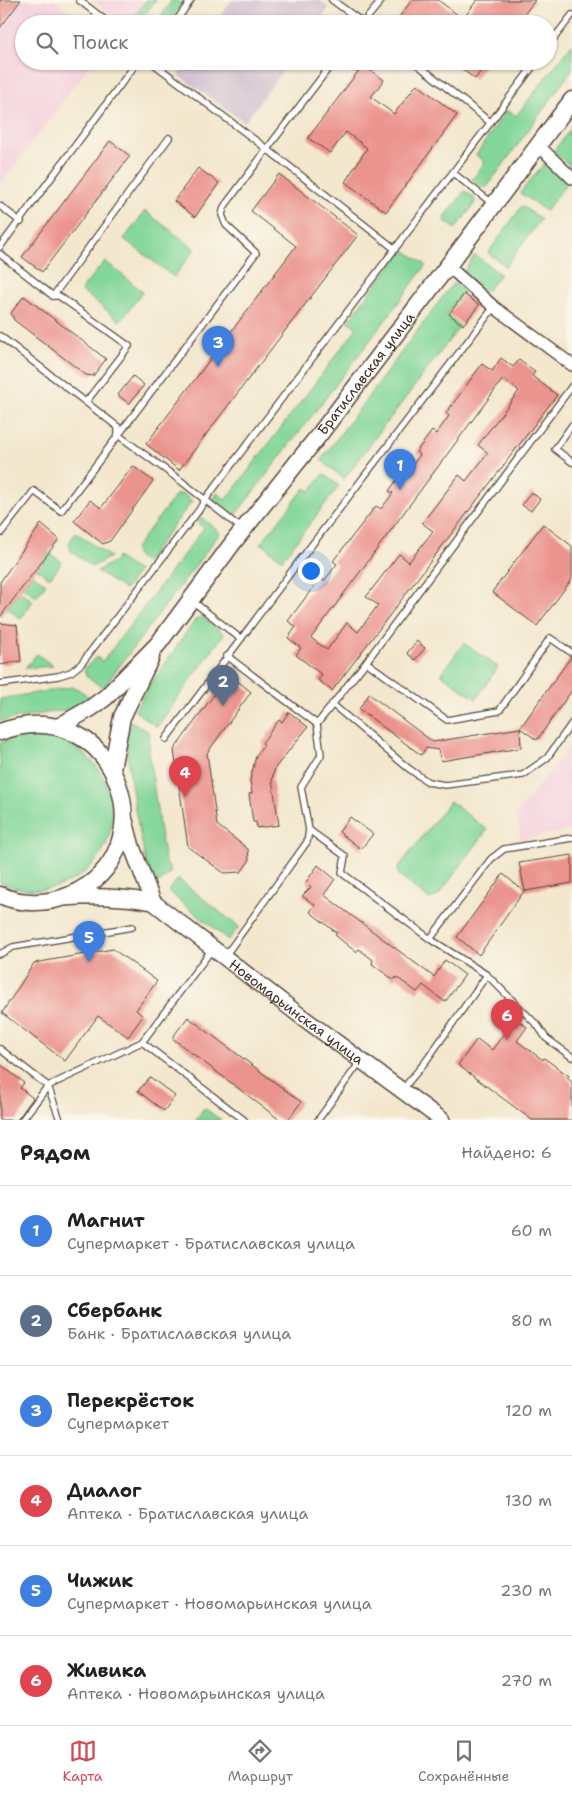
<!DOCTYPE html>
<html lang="ru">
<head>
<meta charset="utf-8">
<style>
  body { margin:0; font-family:"Shantell Sans",sans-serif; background:#f6f6f6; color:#222 }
  .you { position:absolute; left:310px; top:570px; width:18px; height:18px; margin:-12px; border:4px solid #fff; border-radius:50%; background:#1a73e8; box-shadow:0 0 0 8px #1a73e833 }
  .badge { display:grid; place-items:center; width:32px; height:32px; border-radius:50%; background:#d1495b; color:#fff; font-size:16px; font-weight:700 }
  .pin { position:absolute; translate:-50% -41px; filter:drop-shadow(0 1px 2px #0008) }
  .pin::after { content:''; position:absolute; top:26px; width:18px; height:15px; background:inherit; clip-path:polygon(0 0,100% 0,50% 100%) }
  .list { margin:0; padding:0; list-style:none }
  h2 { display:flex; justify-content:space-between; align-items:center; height:65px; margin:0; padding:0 20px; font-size:21px }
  h2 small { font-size:16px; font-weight:400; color:#767676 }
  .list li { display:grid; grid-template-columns:32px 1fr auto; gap:15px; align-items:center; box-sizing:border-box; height:90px; padding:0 20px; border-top:1px solid #e0e0e0 }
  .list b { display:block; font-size:19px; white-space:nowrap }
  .list p { margin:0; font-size:16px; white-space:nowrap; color:#767676 }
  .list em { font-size:16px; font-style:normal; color:#767676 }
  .icon { flex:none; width:28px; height:28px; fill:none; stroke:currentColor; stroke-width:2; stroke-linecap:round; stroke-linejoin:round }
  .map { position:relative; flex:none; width:572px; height:1120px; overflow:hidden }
  .search { position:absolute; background:#fff; box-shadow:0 1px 4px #0004; left:15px; right:15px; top:15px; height:55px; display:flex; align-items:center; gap:12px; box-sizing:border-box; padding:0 18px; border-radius:28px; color:#767676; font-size:19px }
  .sheet { height:605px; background:#fff }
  nav { display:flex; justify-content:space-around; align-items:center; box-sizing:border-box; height:70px; border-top:1px solid #e0e0e0; background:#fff; font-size:14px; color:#767676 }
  nav a { display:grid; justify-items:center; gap:2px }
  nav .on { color:#d1495b }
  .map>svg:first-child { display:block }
  .built { fill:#f4cfdd }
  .industrial { fill:#d0bdcd }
  .green { fill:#84d79a; stroke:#60805c }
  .building { fill:#eb938d; fill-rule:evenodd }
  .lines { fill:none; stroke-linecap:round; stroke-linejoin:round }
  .service-casing { stroke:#574638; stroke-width:8 }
  .minor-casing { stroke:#574638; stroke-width:14 }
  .tertiary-casing { stroke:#574638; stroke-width:18 }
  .secondary-casing { stroke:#574638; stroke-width:19 }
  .service { stroke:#fff; stroke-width:5.5 }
  .minor { stroke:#fff; stroke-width:11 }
  .tertiary { stroke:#fff; stroke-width:15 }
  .secondary { stroke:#fff; stroke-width:16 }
  .labels { text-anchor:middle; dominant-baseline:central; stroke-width:4; stroke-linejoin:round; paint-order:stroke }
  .street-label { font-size:14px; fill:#3b2a1e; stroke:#fbf7ec }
</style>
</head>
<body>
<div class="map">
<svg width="572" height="1120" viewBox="0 0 572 1120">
  <rect width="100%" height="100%" fill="#fbf7ec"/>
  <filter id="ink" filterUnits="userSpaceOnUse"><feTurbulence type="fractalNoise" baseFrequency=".02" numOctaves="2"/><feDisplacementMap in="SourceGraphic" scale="10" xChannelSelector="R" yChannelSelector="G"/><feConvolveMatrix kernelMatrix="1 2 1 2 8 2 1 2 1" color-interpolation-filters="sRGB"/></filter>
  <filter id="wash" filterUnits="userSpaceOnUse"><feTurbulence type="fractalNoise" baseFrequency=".0096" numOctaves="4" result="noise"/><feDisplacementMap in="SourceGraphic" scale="20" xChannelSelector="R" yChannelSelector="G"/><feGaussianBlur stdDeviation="1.12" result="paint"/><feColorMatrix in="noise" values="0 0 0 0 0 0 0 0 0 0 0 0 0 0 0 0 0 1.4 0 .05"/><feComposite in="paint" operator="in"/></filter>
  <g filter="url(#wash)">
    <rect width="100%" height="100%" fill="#f3e7ce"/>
    <g class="built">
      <polygon points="0,0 53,0 87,24 24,24 24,61 93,61 1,184 0,184"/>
      <polygon points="93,0 147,0 128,24 122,24"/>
      <polygon points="572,742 572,830 521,839 515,816"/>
    </g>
    <g class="industrial">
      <polygon points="232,0 319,0 329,8 317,24 214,24"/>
      <polygon points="187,61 290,61 245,122 178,75"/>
    </g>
    <g class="green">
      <polygon points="147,0 156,0 137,24 128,24"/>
      <polygon points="172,0 176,0 182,4 167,24 155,24"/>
      <polygon points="572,44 572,70 487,187 479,187 472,180 485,162 476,155 505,112 508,111 516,116"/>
      <polygon points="572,127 572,167 553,152"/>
      <polygon points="546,161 569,180 546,211 520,193"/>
      <polygon points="465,191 473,197 475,201 473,206 455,229 445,221 445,217"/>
      <polygon points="522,206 541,219 506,266 488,253"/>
      <polygon points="145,211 195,249 174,277 124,239"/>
      <polygon points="403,249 426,265 384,322 237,513 233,515 222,510 213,501 217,493 226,500 357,328 348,321"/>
      <polygon points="475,255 500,274 486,292 463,273"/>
      <polygon points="105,261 143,292 120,321 81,290"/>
      <polygon points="453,283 465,290 446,315 460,326 344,479 321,460"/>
      <polygon points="324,474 339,486 282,560 261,543 305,488 310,491"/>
      <polygon points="183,494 192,501 145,563 136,555 135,548 176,495"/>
      <polygon points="201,517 220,533 103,688 87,677 84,669 96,657 103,661 204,528 196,522"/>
      <polygon points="76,532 77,533 110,557 92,567 71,551 69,543"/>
      <polygon points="49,553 62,562 50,578 37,569"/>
      <polygon points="117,557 138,571 125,590 97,571 116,560"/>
      <polygon points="33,574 46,584 36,597 23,586"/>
      <polygon points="20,591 33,601 21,619 7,608"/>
      <polygon points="202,617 224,634 157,727 135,711 146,690 196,619"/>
      <polygon points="464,643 498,667 476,699 441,674"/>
      <polygon points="37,654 53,666 25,668"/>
      <polygon points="72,687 78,689 92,699 70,709 0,721 0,699"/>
      <polygon points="131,721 150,733 149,752 160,832 165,861 171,872 158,884 148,868 145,858 135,809 129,768 126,739"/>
      <path d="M30,735c93,0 114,125 26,152 -18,5 -39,3 -56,-5v-139l18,-7z"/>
      <polygon points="450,801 487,830 438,896 429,899 399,876 398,868"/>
      <polygon points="178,879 239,927 228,940 168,891"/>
      <polygon points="204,1108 221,1120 195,1120"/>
    </g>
    <g id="blocks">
      <g class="building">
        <polygon points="0,0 21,0 0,28"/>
        <polygon points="412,0 438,0 463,19 477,0 535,0 517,24 394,24"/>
        <polygon points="451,61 488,61 475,79"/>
        <polygon points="363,65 384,80 371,97 394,114 417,84 457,115 386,212 345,182 367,148 346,132 330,153 308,138"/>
        <polygon points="110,141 130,156 42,272 22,257"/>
        <polygon points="198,168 219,183 195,217 174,201"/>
        <polygon points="279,174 358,235 179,470 146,444 296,246 251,211"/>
        <polygon points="464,294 479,305 463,325 449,314"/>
        <polygon points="24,296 106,359 93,376 86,375 14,320 11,313"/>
        <path d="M501,358l12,9 6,-7 16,12 -3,4 25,19 -225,296 -14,-11 4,-5 -26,-20 5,-7 -13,-10 8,-11 -8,-6 32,-43 4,3 13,-17 -4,-3 43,-55 5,3 12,-16 -4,-2 16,-23 3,3 12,-16 -4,-3 16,-21 4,3 13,-18 -3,-3 36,-49 10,7zM503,379l16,12 -41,54 10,8 -22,28 -7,-6 -37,48 11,8 -24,31 -10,-8 -33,43 12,8 -20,27 -11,-9 -20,27 -16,-12z"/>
        <polygon points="133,376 144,385 129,404 118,395"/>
        <polygon points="133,466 153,481 110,541 103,544 74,521 90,500 101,508"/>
        <polygon points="531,492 540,499 531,511 522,505"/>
        <polygon points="41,524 59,539 0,617 0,582"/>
        <polygon points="543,524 572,546 572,579 537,626 492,592"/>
        <polygon points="0,623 17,625 21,661 0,665"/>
        <polygon points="417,641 425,648 415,660 407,653"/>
        <polygon points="571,657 572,658 572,690 537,740 520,728"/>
        <polygon points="229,674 251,692 207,753 217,825 248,849 249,861 241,872 224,873 188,847 174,750"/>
        <polygon points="369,694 433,742 520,728 521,748 441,761 438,750 426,748 421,755 359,709"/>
        <polygon points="289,712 308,727 275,768 272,779 279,825 257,828 256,822 253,822 249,794 252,793 250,780 256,756 264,745 262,743 279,720 282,722"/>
        <polygon points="350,817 373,834 361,849 339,832"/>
        <polygon points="572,855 572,883 525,891 519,863"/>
        <polygon points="318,865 335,879 324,895 434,977 445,960 465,975 445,1002 423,985 417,992 396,977 394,980 372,964 373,960 359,949 356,952 335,935 337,933 310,912 315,905 302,896 311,887 306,882"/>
        <polygon points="503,874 524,891 479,955 457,937"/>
        <polygon points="113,949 157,981 136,1010 143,1016 128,1037 98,1016 65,1061 2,1013 34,963"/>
        <polygon points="509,1014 527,1027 517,1041 543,1060 544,1058 569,1076 567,1078 572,1082 572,1120 532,1120 458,1065 477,1039 492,1050 506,1031 500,1027"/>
        <polygon points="188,1017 301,1102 288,1120 280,1120 172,1038"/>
        <polygon points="0,1064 24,1083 20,1088 33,1098 17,1120 0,1120"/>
        <polygon points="150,1077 175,1096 164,1111 138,1091"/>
      </g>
    </g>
  </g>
  <g filter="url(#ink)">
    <use href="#blocks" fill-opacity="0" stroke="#574638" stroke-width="1"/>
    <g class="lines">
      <g class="service-casing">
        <g id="service">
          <polyline points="79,0 110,24"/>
          <polyline points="332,0 365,24"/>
          <polyline points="174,24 191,0"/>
          <polyline points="362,24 382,0"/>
          <polyline points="548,46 572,15"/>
          <polyline points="150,61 267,149 334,61"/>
          <polyline points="413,61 490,122"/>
          <polyline points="453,173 492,203"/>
          <polyline points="0,206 21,222"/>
          <polyline points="0,247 138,61"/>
          <polyline points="0,254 53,296 59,296 129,346 86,402"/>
          <polyline points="53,296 169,138"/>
          <polyline points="0,336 118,427 118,435 181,481 241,528"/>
          <polyline points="572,425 555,449 572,462"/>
          <polyline points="0,534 34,491 61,511 256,253 226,225 222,215 224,207 267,149 395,249"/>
          <polyline points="191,600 241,639"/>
          <polyline points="227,656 317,724"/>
          <polyline points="366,662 447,720 499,711 550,638 572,653"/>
          <polyline points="0,684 58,676 71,672 81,664 199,510 205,500 537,61"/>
          <polyline points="332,704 408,768 428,782 445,785 523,775 547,758 572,723"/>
          <polyline points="166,739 291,572 494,307"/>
          <polyline points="309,830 345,856 342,873 430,939 487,975 538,1026 546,1038 572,1057"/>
          <polyline points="430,939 491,859 504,849 572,838"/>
          <polyline points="0,954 13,947 132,927"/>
          <polyline points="225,956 307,842 309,830 301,787 321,755 317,724 366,662 572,386"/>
          <polyline points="142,1042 213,948"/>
          <polyline points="0,1049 48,1086 22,1120"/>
          <polyline points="402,1090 426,1061 487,975"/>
          <polyline points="60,1120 48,1086 142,1042 244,1120"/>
          <polyline points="318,1120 360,1062"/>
        </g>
      </g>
      <g class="minor-casing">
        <g id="minor">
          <polyline points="538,145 572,178"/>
          <polyline points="448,266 494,307 572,365"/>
        </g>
      </g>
      <g class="tertiary-casing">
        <g id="tertiary">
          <polyline points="124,817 132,847 153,902"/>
          <path id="s1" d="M62,898c33,-2 59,-2 91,4l145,112 144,106"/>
        </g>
      </g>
      <g class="secondary-casing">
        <g id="secondary">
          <path id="s2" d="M58,727l33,-19 15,-11 52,-53 77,-104 84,-105 147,-193 106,-142"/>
          <path d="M0,732c115,-43 173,119 70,163 -22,9 -48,10 -70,0"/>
          <polyline points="112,769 122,717 151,657"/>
        </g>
      </g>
      <use href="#service" class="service"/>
      <use href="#minor" class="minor"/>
      <use href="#tertiary" class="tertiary"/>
      <use href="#secondary" class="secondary"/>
    </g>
  </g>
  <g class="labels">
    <g class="street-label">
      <text stroke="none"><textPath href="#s2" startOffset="472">Братиславская улица</textPath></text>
      <text stroke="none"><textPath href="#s1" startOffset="272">Новомарьинская улица</textPath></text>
    </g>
  </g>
</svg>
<div class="you"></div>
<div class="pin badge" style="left:400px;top:490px;background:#3f7fe0">1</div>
<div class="pin badge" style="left:223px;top:706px;background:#5c6f8a">2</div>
<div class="pin badge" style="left:218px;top:367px;background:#3f7fe0">3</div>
<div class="pin badge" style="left:185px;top:797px;background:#e0444e">4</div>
<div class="pin badge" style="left:89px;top:962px;background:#3f7fe0">5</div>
<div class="pin badge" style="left:507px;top:1040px;background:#e0444e">6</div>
<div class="search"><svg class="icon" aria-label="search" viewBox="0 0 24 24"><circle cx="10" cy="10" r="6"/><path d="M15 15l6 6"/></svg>Поиск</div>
</div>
<section class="sheet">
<h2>Рядом<small>Найдено: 6</small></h2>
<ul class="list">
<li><span class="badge" style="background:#3f7fe0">1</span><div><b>Магнит</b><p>Супермаркет · Братиславская улица</p></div><em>60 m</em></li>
<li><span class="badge" style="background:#5c6f8a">2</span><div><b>Сбербанк</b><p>Банк · Братиславская улица</p></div><em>80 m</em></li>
<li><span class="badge" style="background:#3f7fe0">3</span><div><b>Перекрёсток</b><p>Супермаркет</p></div><em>120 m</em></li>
<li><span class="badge" style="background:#e0444e">4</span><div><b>Диалог</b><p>Аптека · Братиславская улица</p></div><em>130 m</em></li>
<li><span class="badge" style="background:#3f7fe0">5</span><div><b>Чижик</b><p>Супермаркет · Новомарьинская улица</p></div><em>230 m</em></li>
<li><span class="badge" style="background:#e0444e">6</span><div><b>Живика</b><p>Аптека · Новомарьинская улица</p></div><em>270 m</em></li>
</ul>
</section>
<nav>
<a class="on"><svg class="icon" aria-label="map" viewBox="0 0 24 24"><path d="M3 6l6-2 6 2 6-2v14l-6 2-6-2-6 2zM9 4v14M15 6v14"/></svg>Карта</a>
<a><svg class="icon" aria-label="directions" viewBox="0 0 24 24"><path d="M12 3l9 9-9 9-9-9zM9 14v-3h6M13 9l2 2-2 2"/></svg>Маршрут</a>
<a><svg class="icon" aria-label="saved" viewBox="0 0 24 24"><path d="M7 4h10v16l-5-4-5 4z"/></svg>Сохранённые</a>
</nav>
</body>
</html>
